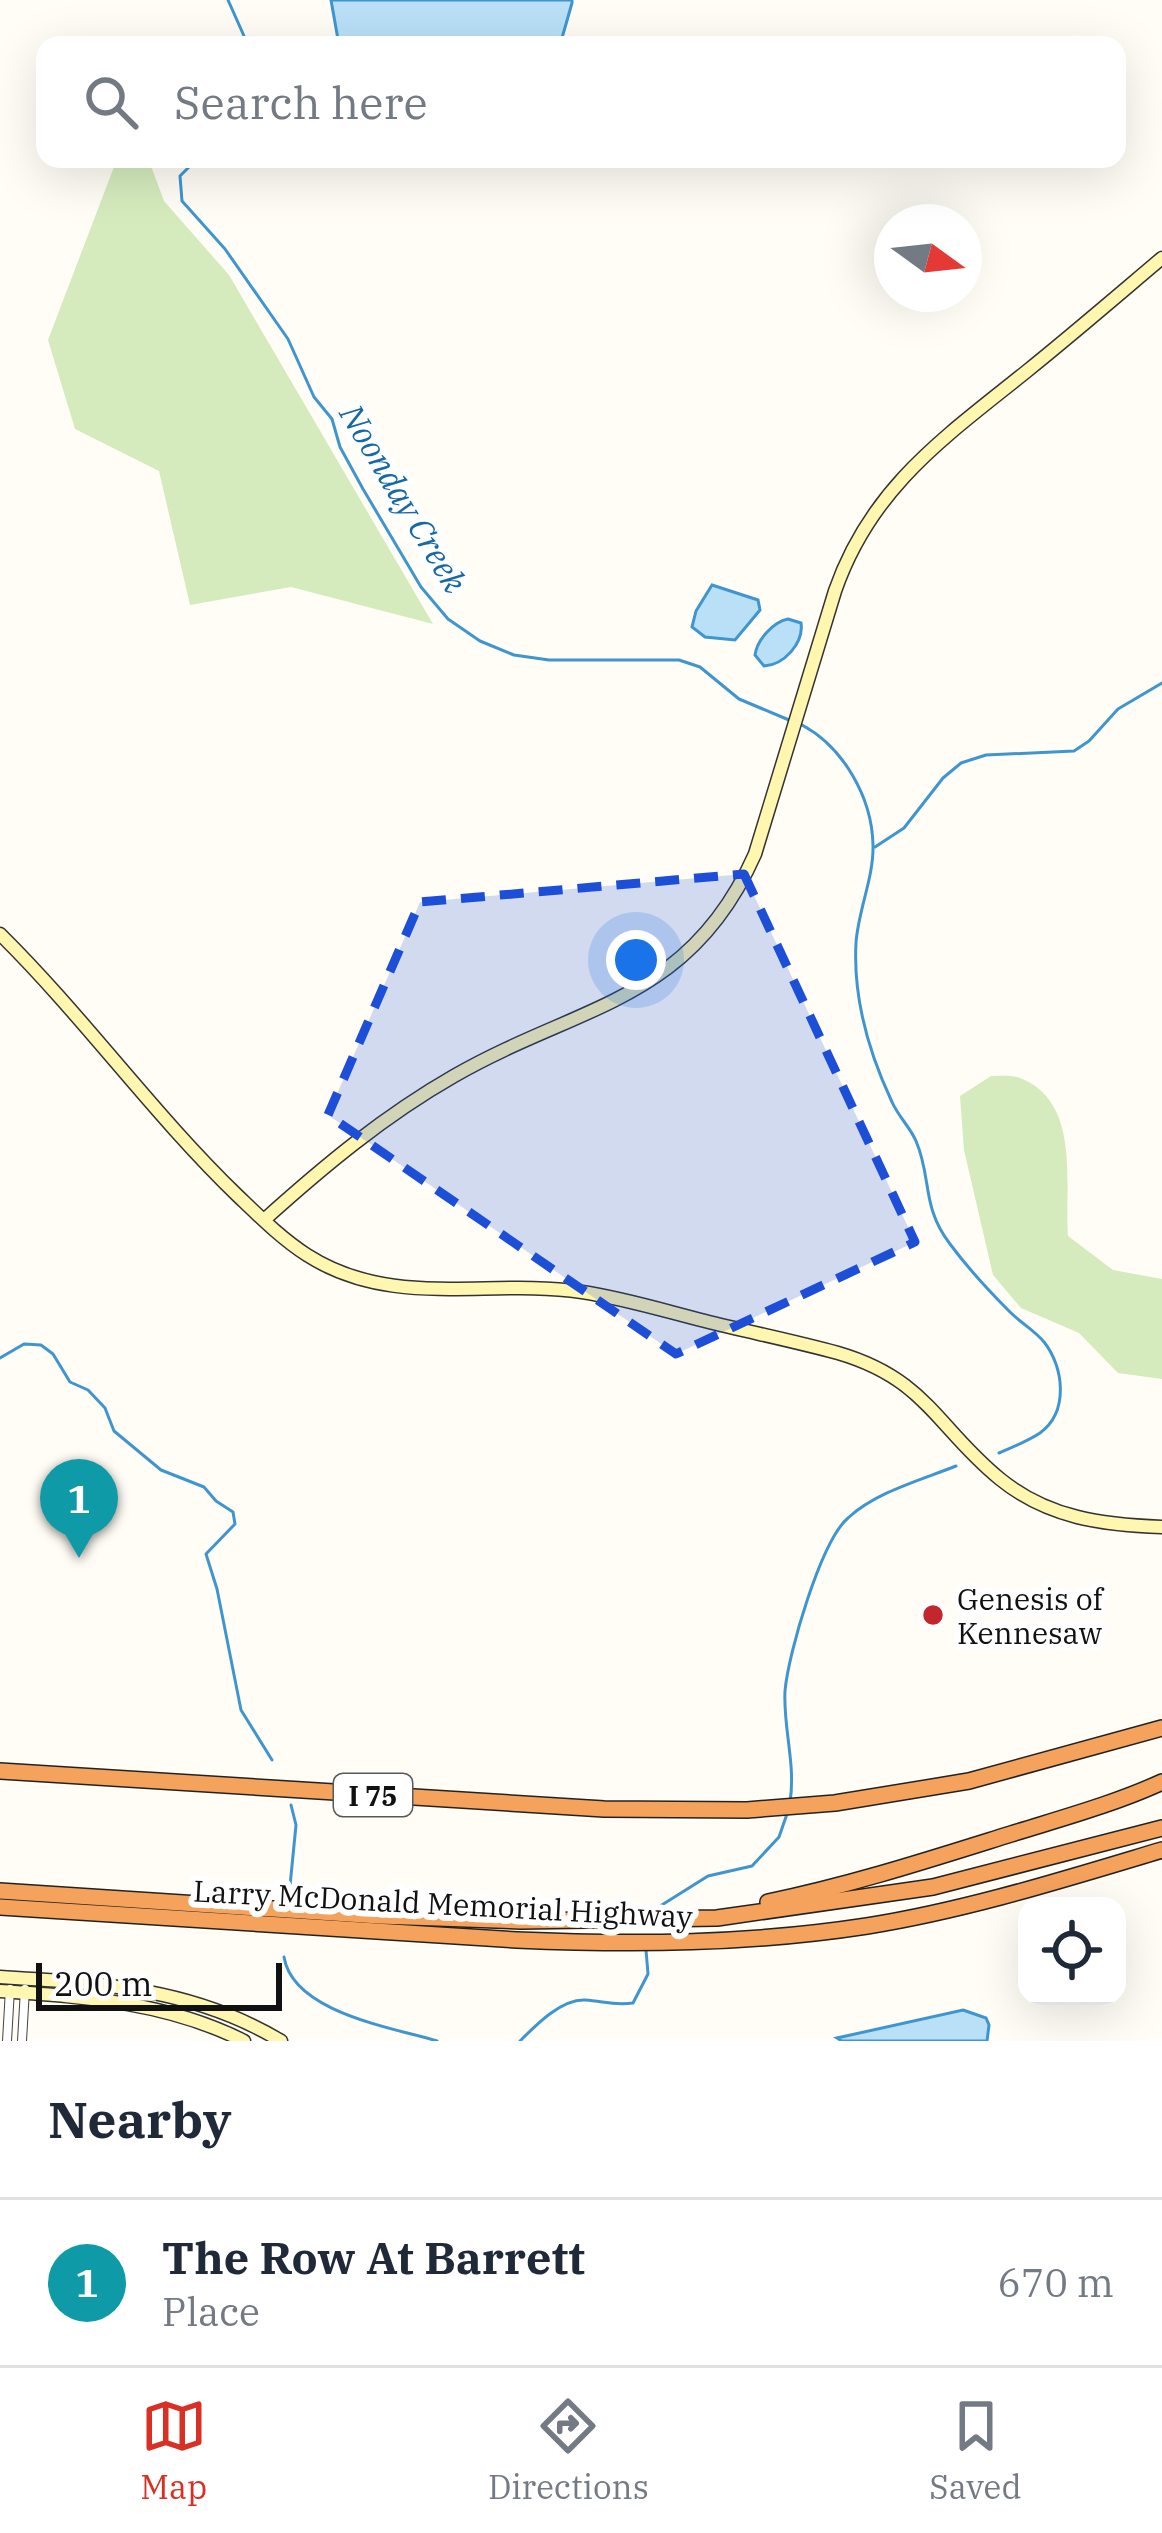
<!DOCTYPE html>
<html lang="en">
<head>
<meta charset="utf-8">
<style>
  body { margin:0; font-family:"IBM Plex Serif",serif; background:#f6f6f7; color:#1f2937 }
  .controls { position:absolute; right:36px; bottom:36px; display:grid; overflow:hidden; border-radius:24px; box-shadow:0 12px 48px #0002 }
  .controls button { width:108px; height:108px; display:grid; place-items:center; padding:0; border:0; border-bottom:3px solid #e0e1e3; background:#fff; color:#1f2937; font:60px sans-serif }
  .compass { position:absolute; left:874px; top:204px; width:108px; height:108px; border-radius:50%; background:#fff; box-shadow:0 12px 48px #0002; rotate:105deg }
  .scale { position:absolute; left:36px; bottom:30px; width:246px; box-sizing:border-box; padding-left:12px; border:6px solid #111; border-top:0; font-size:33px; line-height:42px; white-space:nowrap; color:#111; -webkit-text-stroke:9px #fff; paint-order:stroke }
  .you { position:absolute; left:636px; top:960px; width:42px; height:42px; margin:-30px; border:9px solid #fff; border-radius:50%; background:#1a73e8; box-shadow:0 0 0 18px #1a73e833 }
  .badge { display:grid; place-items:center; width:78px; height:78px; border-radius:50%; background:#d93025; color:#fff; font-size:39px; font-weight:700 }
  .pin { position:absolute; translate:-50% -99px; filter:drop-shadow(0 3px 6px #0008) }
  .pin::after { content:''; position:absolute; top:63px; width:42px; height:36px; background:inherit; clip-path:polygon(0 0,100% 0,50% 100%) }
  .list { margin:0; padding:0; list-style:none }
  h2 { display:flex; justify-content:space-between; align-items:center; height:156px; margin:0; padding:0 48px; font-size:51px }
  h2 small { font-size:39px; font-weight:400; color:#747a83 }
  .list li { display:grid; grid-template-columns:78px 1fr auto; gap:36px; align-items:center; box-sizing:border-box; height:168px; padding:0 48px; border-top:3px solid #e0e1e3 }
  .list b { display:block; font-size:45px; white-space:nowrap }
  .list p { margin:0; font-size:39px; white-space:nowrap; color:#747a83 }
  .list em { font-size:39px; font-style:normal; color:#747a83 }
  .icon { flex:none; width:66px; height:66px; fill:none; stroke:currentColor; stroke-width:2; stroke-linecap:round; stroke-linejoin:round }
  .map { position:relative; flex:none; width:1162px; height:2041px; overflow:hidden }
  .search { position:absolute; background:#fff; box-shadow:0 12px 48px #0002; left:36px; right:36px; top:36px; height:132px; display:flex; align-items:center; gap:30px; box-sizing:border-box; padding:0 42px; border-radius:24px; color:#747a83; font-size:45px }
  .sheet { height:324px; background:#fff }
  nav { display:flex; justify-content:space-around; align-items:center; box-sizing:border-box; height:168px; border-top:3px solid #e0e1e3; background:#fff; font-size:33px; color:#747a83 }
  nav a { display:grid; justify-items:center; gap:6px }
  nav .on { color:#d93025 }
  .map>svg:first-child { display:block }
  .green { fill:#d5ebbd }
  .water { fill:#b9e0f7; stroke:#3f96cf; stroke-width:3 }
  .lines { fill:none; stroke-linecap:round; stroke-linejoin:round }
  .stream { stroke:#3f96cf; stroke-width:3 }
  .street-casing { stroke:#444; stroke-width:10 }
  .secondary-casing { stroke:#333; stroke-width:15 }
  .highway-casing { stroke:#222; stroke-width:18 }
  .street { stroke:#fff; stroke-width:8 }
  .secondary { stroke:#fff6b0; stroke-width:12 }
  .highway { stroke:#f5a25d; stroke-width:15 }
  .marked { fill:#1d4ed8; fill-opacity:0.2; stroke:#1d4ed8; stroke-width:9; stroke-dasharray:24 15; stroke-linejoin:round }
  .poi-dot { fill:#c4262e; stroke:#fff; stroke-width:4.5 }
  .labels { text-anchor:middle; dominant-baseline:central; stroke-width:12; stroke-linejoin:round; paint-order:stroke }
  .shield { fill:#fff; stroke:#585858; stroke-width:3 }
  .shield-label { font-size:27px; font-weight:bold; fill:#111 }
  .poi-label { font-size:30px; fill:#111; stroke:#fff; text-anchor:start }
  .street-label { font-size:30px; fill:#111; stroke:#fff }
  .water-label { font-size:33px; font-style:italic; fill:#1768a6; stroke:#fff }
</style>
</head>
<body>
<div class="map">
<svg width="1162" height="2041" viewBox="0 0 1162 2041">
  <rect width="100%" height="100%" fill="#fffdf5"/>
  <g class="green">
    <polygon points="117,159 133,159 151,166 164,201 229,275 433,624 291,587 190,605 159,471 75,429 48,340"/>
    <path d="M991,1076c8,0 22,-1 29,2 62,24 44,108 48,158l45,34 49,9v100l-44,-6 -39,-40 -58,-25 -28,-33 -29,-125 -4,-54z"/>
  </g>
  <g class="water">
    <polygon points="331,0 572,0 572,3 560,45 339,45"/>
    <polygon points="712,585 758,600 760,610 735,640 705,637 692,627 696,611"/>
    <path d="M788,619l13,4c3,20 -17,42 -37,43l-9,-11c2,-15 18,-33 33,-36z"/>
    <polygon points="963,2010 986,2018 989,2025 987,2041 842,2041 837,2038"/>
  </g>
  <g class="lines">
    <g class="stream">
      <polyline points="228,0 248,45"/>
      <polyline points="197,159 180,176 182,201 225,249 288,339 314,397 332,419 340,447 363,489 421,587 448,619 480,641 514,655 549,660 679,660 700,667 739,699 789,720"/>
      <path d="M802,725c41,22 70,72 71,120 1,32 -15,66 -17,98 -3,55 13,110 36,159 6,14 18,25 24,39 16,37 5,65 34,103 17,23 39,47 60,68 11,11 25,19 34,30 20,25 25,70 -4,91 -12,8 -27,14 -41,20"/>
      <polyline points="875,847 904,828 943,778 961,763 986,755 1074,751 1089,741 1118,709 1162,683"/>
      <polyline points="0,1358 24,1344 41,1345 53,1354 70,1382 88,1390 105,1408 114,1431 161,1470 204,1487 216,1501 233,1512 235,1524 206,1554 217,1589 241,1710 272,1760"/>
      <path d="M790,1802c6,-38 -7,-74 -5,-111 3,-37 36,-150 63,-173 28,-26 73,-38 108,-52"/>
      <polyline points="289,1896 296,1825 291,1805"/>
      <polyline points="649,1913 708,1876 752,1866 779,1837 788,1811"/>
      <path d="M284,1957c9,55 106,70 153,84"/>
      <path d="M520,2041c16,-16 41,-42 65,-41 18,1 29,6 48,3l15,-29 -2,-24"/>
    </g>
    <g class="street-casing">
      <g id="street">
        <polyline points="7,2041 10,1989"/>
        <polyline points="22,2041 25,1989"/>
      </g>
    </g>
    <g class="secondary-casing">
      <g id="secondary">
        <path d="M0,934c84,83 153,180 238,262 22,21 44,43 69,59 86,55 181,23 275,37 41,6 83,19 123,29 44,11 89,20 133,32 89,26 99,75 162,126 48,39 103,46 162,48"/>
        <path d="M264,1220c60,-54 120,-104 190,-144 125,-72 235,-73 301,-222l80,-263c36,-104 110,-154 192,-220 46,-37 90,-75 135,-113"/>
        <path d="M0,1977c100,6 193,11 281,64"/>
        <path d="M0,1991c86,6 166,11 244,50"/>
      </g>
    </g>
    <g class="highway-casing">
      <g id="highway">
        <polyline points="0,1771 604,1809 747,1810 835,1803 969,1781 1162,1728"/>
        <polyline points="0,1891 379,1916 521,1921 717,1918 933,1887 1162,1828"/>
        <path d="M768,1902c83,-17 163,-43 243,-68 51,-16 103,-30 151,-52"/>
        <path d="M0,1907l517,33c117,5 233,4 350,-14 100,-16 198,-47 295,-76"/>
      </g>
    </g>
    <use href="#street" class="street"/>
    <use href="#secondary" class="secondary"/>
    <use href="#highway" class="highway"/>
  </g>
  <path class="marked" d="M744,874l171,368 -239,112 -348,-239 92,-213z"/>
  <circle class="poi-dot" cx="933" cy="1615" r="12"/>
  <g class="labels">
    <rect class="shield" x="334" y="1774" width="78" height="42" rx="9"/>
    <g class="shield-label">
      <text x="373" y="1795">I 75</text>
    </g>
    <g class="poi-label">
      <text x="957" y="1598">Genesis of<tspan x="957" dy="34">Kennesaw</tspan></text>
    </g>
    <g class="street-label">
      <text transform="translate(443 1903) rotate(3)">Larry McDonald Memorial Highway</text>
    </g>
    <g class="water-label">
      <text transform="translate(404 498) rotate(59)">Noonday Creek</text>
    </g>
  </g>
</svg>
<div class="controls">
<button><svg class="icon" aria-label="locate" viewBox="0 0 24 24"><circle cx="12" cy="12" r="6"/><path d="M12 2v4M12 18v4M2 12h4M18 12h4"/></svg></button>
</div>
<svg class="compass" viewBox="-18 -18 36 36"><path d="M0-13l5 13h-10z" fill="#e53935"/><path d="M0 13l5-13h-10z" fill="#747a83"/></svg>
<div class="scale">200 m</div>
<div class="you"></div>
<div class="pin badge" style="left:79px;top:1558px;background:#0f9aa8">1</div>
<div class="search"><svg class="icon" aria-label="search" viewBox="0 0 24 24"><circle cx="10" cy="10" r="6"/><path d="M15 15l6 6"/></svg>Search here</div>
</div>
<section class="sheet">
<h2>Nearby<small></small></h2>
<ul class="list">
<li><span class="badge" style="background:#0f9aa8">1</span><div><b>The Row At Barrett</b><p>Place</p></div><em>670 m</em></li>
</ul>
</section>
<nav>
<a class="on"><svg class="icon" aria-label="map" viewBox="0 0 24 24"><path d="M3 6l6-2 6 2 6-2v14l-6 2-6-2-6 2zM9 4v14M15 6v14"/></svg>Map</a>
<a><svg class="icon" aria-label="directions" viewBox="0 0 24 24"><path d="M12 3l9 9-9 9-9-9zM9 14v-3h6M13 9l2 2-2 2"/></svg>Directions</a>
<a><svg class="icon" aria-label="saved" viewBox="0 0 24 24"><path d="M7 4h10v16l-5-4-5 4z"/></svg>Saved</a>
</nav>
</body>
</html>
